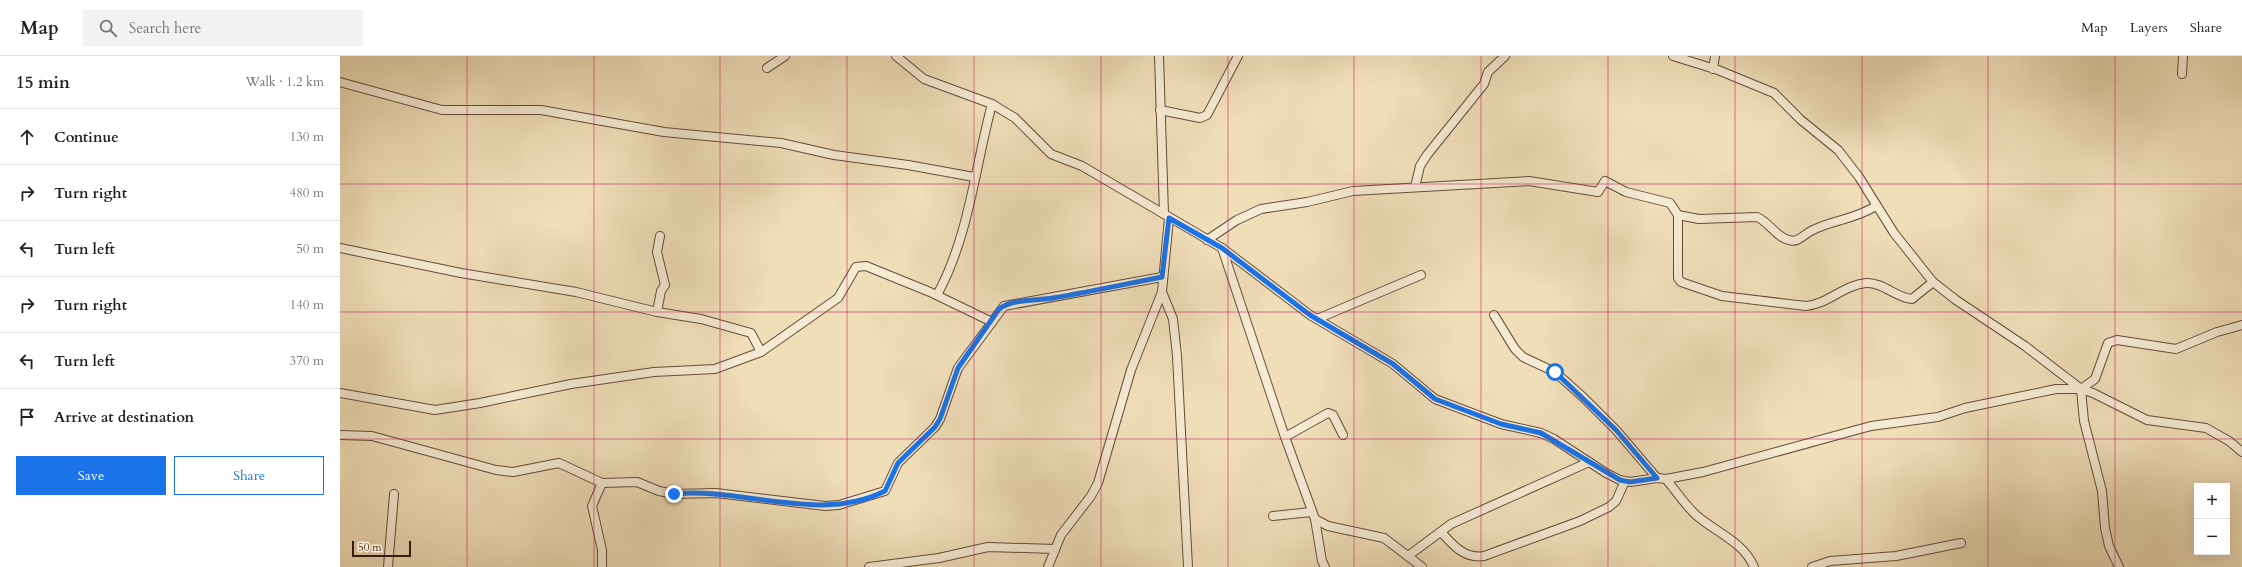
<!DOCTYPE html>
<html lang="en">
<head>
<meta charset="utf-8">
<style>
  body { margin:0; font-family:Cardo,serif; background:#f2f2f2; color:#222 }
  .controls { position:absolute; right:12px; bottom:12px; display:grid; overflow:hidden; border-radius:0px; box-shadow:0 4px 16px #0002 }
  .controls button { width:36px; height:36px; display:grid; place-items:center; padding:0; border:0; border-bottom:1px solid #e0e0e0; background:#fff; color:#222; font:20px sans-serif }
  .scale { position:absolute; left:12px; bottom:10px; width:59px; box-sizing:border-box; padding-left:4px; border:2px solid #371c0f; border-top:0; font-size:11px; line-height:14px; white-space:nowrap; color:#371c0f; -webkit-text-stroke:3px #f5ead2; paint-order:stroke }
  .stop { position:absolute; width:12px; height:12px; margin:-9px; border:3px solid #1a73e8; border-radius:50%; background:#fff }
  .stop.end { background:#1a73e8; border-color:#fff; box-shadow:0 1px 4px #0008 }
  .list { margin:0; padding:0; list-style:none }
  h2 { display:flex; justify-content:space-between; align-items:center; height:52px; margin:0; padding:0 16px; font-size:17px }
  h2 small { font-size:13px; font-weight:400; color:#767676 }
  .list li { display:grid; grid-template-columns:26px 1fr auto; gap:12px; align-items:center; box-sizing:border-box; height:56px; padding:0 16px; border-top:1px solid #e0e0e0 }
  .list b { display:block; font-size:15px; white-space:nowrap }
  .list em { font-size:13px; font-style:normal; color:#767676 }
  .actions { display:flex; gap:8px; padding:12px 16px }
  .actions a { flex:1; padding:9px 0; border:1px solid #1a73e8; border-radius:0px; text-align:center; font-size:14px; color:#1a73e8 }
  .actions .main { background:#1a73e8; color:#fff }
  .icon { flex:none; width:22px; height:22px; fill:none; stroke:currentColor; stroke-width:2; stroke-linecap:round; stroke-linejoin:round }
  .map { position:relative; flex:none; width:1902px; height:511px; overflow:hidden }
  header { display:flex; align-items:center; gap:24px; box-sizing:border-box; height:56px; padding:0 20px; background:#fff; border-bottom:1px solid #e0e0e0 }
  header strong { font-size:19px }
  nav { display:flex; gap:22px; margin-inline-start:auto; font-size:14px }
  .search { width:280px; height:36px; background:#f2f2f2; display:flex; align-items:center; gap:10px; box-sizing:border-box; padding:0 14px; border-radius:0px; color:#767676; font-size:15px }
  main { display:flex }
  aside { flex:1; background:#fff }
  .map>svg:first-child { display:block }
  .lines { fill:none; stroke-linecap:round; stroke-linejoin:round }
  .street-casing { stroke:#654c3a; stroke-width:10 }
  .street { stroke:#f5ead2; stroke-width:8 }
  .route { stroke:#1a73e8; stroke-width:5 }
  .grid { fill:none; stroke:#c2185b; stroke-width:1; stroke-opacity:0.55 }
</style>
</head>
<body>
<header>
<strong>Map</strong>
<div class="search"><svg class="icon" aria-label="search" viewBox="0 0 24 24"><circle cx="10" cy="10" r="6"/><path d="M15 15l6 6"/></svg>Search here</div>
<nav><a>Map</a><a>Layers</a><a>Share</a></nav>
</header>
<main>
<aside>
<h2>15 min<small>Walk · 1.2 km</small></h2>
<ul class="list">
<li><svg class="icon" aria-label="ahead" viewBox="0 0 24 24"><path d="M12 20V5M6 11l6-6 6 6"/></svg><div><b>Continue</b></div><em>130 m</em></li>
<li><svg class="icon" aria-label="right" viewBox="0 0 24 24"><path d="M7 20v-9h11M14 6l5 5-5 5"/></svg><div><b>Turn right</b></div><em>480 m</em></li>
<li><svg class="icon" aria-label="left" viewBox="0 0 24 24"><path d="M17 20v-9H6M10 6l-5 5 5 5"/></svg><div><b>Turn left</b></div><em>50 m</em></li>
<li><svg class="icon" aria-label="right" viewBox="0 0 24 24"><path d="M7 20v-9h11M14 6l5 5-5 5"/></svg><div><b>Turn right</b></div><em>140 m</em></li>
<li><svg class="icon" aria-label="left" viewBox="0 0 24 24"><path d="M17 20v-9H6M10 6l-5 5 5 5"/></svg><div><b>Turn left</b></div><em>370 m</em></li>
<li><svg class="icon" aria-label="arrive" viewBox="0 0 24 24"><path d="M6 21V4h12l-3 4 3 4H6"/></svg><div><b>Arrive at destination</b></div></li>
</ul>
<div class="actions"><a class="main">Save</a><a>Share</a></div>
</aside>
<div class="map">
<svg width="1902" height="511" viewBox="0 0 1902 511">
  <rect width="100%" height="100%" fill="#f0deb9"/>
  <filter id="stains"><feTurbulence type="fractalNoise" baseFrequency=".005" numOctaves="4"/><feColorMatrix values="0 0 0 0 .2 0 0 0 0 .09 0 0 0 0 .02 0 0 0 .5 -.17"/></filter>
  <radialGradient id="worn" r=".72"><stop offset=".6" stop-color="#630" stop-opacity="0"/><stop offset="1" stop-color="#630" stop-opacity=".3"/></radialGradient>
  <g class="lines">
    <g class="street-casing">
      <g id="street">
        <polyline points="556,0 584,23 652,48 675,62 711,98 742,110 882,192 970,259 1053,308 1095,343 1161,368 1201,377 1214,383 1266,417 1280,424 1290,426 1317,422 1326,423 1363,416 1531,370 1598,361 1625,352 1716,333 1741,333 1753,337 1807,364 1866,372 1889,385 1902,396"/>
        <polyline points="819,0 824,158"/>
        <polyline points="1333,0 1378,14 1434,37 1461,64 1498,94 1519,121 1554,177 1593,226 1616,244 1685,290 1741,333 1744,365 1762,435 1765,472 1769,490 1779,511"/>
        <polyline points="427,12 445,0"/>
        <polyline points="1373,13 1375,0"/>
        <polyline points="1842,18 1843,0"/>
        <polyline points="0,26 102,54 201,54 324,76 441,87 494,99 568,109 634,121"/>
        <polyline points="820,54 860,62 867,59 898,0"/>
        <polyline points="1075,131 1080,110 1087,99 1144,28 1148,16 1165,0"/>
        <path d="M1338,159v63l3,4 41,14 84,10c22,-2 38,-21 60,-23 17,-1 30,15 46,16l21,-17"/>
        <path d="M867,184l30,-20 24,-11 46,-7 46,-11 176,-10 69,11 7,-11 21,11 44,11 8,12 21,4 58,-2c12,5 19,20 32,23 9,3 14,-5 22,-9 20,-11 43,-11 65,-25"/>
        <polyline points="0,192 121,217 236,236 317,256 361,263 411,277 421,296"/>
        <polyline points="882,192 945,381 975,463 988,470 1044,482 1082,511"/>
        <polyline points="822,236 833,263 837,300 848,511"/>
        <path d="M597,239c32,-58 38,-128 55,-191"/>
        <polyline points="317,256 321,235 325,229 317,196 320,180"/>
        <polyline points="1154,259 1175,293 1183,301 1215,316 1244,342 1276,374 1317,422"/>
        <polyline points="977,263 1081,219"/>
        <polyline points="1741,333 1755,323 1768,287 1777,284 1836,293 1877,276 1902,269"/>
        <polyline points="0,337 95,354 140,347 231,328 314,316 375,313 421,296 498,242 516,211 526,210 590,236 652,266"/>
        <polyline points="0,379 32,380 156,414 173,416 219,407 262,427 297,426 319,435 334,438 376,437 485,450 499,449 545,435 558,407 595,371 600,363 618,312 664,250 822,221"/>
        <polyline points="945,381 988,357 993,359 1003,379"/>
        <path d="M1326,423c10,12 19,26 30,36 19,17 48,27 58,52"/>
        <polyline points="262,427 252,450 262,494 262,511"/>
        <polyline points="933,460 971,456"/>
        <polyline points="975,463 982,505 985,511"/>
        <path d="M1101,476c12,13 23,27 43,24l96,-35 29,-14 7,-6 9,-20"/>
        <polyline points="1068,500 1111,468 1249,406"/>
        <polyline points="48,511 54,438"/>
        <polyline points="529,511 599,502 648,491 715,493"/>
        <polyline points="708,511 721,479 751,440 758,427 791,314 822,236 829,162"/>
        <polyline points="1472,511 1490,505 1556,500 1621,487"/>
      </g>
    </g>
    <use href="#street" class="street"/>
  </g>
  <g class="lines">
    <path class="route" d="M334,438c69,-7 145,30 211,-3l13,-28 37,-36 5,-8 18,-51 41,-59c15,-11 37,-8 54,-11 36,-6 73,-14 109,-21l7,-59 53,30 88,67 83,49 42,35 66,25 40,9 79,47 10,2 27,-4 -41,-48 -61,-58"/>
  </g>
  <path class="grid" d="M127,0v511M254,0v511M380,0v511M507,0v511M634,0v511M761,0v511M888,0v511M1014,0v511M1141,0v511M1268,0v511M1395,0v511M1522,0v511M1648,0v511M1775,0v511M0,128h1902M0,256h1902M0,383h1902"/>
  <rect width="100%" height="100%" filter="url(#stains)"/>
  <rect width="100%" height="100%" fill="url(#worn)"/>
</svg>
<div class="controls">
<button>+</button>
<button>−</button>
</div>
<div class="scale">50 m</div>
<div class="stop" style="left:1215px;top:316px"></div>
<div class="stop end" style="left:334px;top:438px"></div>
</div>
</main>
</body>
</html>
